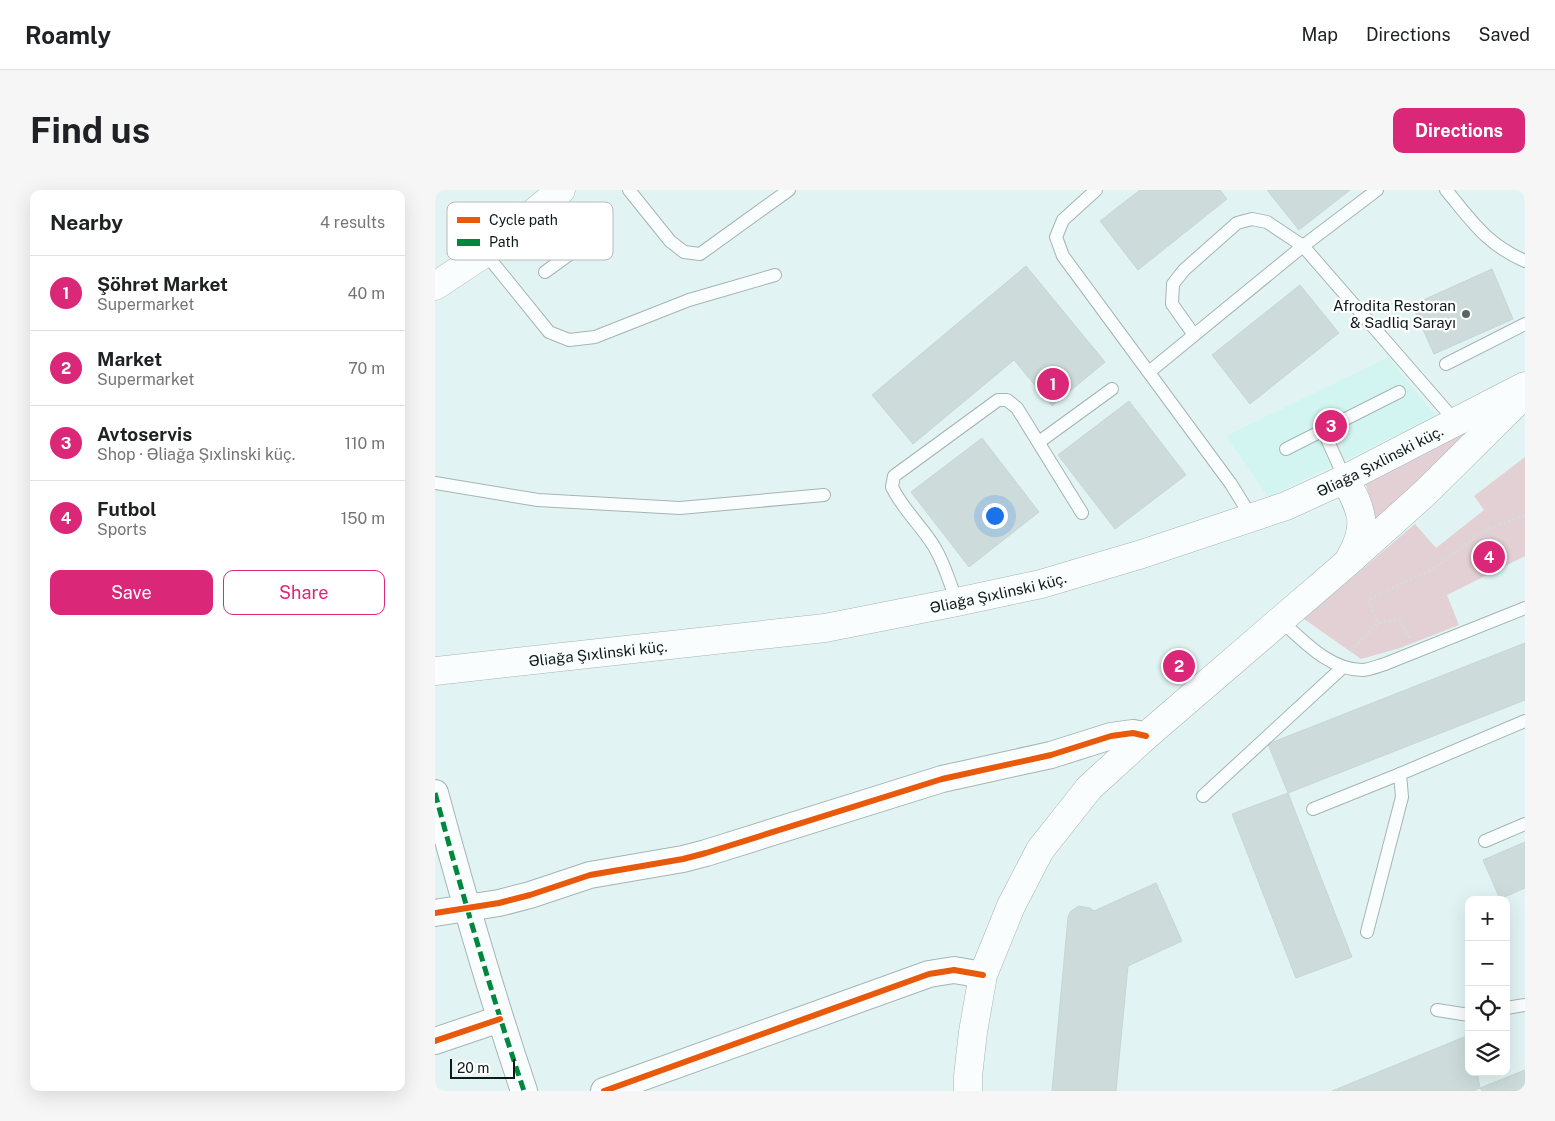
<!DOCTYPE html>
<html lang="en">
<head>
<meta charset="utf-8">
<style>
  body { margin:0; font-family:"Public Sans",sans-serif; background:#f6f6f6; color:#202124 }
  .controls { position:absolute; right:15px; bottom:15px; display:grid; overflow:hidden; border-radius:10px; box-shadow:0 5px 20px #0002 }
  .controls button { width:45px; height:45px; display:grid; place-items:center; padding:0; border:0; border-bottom:1px solid #e0e0e0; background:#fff; color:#202124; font:25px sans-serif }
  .scale { position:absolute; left:15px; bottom:12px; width:65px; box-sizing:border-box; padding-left:5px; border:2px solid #0e1a1a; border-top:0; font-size:14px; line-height:18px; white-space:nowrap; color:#0e1a1a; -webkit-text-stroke:4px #fff; paint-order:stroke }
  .you { position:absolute; left:559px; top:325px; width:18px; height:18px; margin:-12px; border:4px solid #fff; border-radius:50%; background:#1a73e8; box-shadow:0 0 0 8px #1a73e833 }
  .badge { display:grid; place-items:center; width:32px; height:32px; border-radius:50%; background:#db2777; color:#fff; font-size:16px; font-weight:700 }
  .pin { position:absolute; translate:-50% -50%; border:2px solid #fff; box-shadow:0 1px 5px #0006 }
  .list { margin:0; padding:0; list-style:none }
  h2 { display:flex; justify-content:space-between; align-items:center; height:65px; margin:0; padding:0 20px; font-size:21px }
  h2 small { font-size:16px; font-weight:400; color:#757577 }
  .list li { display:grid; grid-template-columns:32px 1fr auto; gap:15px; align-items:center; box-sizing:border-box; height:75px; padding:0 20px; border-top:1px solid #e0e0e0 }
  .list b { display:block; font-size:19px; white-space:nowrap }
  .list p { margin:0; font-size:16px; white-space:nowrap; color:#757577 }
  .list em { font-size:16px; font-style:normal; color:#757577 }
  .actions { display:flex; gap:10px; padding:15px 20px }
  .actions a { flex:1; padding:11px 0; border:1px solid #db2777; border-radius:10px; text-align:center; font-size:18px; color:#db2777 }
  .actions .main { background:#db2777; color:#fff }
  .icon { flex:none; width:28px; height:28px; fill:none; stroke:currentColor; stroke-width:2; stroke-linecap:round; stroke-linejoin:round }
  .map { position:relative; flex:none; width:1090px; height:901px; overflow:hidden; border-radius:10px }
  header { display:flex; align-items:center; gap:30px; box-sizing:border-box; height:70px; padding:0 25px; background:#fff; border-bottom:1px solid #e0e0e0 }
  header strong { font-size:24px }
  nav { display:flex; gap:28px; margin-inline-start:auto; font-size:18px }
  .intro { display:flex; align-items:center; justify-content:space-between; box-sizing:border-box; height:120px; padding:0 30px }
  h1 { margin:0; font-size:35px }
  .button { padding:12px 22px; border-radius:10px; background:#db2777; color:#fff; font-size:18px; font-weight:700 }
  main { display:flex; gap:30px; padding:0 30px }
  aside { flex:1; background:#fff; border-radius:10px; box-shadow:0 5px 20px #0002 }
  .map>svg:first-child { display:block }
  .built { fill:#d3f5f2 }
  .green { fill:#e3d0d4 }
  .building { fill:#cddcdb; stroke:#c7d6d5 }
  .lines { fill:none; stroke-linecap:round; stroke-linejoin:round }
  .lane-casing { stroke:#a5b4b3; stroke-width:14 }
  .street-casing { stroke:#a5b4b3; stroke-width:28 }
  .secondary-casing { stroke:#a5b4b3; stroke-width:29 }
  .path { stroke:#d5dbda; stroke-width:3; stroke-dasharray:2.5 2.5; stroke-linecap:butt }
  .lane { stroke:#fafdfd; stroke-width:12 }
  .street { stroke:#fafdfd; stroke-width:26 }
  .secondary { stroke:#fafdfd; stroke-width:28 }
  .quiet { stroke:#00873e; stroke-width:5; stroke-dasharray:10 5; stroke-linecap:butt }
  .cycleway-casing { stroke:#fff; stroke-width:9 }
  .cycleway { stroke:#e8590c; stroke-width:6 }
  .poi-dot { fill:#586666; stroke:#fff; stroke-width:2 }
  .labels { text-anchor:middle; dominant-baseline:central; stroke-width:4.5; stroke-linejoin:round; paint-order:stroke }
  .poi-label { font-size:15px; fill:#0e1a1a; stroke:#fff; text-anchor:end }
  .street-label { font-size:15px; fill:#0e1a1a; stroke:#fff }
  .key { fill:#fff; stroke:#b7baba; stroke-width:1 }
  .key-label { font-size:14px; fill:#0e1a1a }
</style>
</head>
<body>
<header>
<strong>Roamly</strong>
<nav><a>Map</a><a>Directions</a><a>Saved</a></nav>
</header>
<div class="intro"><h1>Find us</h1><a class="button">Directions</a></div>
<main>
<aside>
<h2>Nearby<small>4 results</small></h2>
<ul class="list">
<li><span class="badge">1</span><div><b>Şöhrət Market</b><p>Supermarket</p></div><em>40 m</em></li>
<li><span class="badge">2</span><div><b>Market</b><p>Supermarket</p></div><em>70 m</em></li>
<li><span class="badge">3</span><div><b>Avtoservis</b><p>Shop · Əliağa Şıxlinski küç.</p></div><em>110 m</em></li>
<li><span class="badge">4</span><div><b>Futbol</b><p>Sports</p></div><em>150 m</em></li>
</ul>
<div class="actions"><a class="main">Save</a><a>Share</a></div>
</aside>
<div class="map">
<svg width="1090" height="901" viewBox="0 0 1090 901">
  <rect width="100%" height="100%" fill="#e1f4f3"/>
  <polygon class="built" points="953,167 1001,226 833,307 791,246"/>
  <g class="green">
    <polygon points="1047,231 942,335 930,291"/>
    <polygon points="1090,267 1090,366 1012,405 1024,435 965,458 926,469 869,429 980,334 1001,358 1049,320 1039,306"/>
  </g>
  <g class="building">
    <polygon points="705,0 785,0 792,9 703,80 665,31"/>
    <polygon points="832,0 915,0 864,40"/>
    <polygon points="591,76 670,172 617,216 579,170 478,254 437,205"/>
    <polygon points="1057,79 1078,129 999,164 977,115"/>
    <polygon points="865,95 904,143 815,214 777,165"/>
    <polygon points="694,211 751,285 680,339 623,265"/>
    <polygon points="547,248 604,322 534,377 476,302"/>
    <polygon points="1090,453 1090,510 853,603 833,554"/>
    <polygon points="853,603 917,767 861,788 797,624"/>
    <polygon points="1090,652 1090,698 1065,709 1048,670"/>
    <polygon points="721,693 747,751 693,776 681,901 617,901 633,727 635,722 644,716 655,718 659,721"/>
    <polygon points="1034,845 1034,882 1042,882 1045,898 1039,901 897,901"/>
    <polygon points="1090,880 1090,901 1047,901 1045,898"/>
  </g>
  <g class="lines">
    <g class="lane-casing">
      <g id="lane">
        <polyline points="194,0 235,51 249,62 265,64 354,0"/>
        <polyline points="661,0 628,30 621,47 628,66 796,294 817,328"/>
        <path d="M1011,0c26,31 40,54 79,71"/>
        <polyline points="50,63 114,142 134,150 160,147 254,110 340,85"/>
        <polyline points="110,82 150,53 150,45 120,5"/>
        <polyline points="759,145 737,114 738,94 749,80 802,33 817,29 832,32 868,56 1021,232"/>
        <polyline points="1011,174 1090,134"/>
        <polyline points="714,182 868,56 942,0"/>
        <polyline points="888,240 910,289"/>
        <polyline points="604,252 677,199"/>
        <polyline points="851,259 964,202"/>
        <polyline points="0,293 103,310 245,318 389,305"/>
        <path d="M522,412c-7,-18 -12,-37 -22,-54 -13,-22 -32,-38 -43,-61l2,-11 104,-76h9l10,8 65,105"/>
        <path d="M845,430c23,20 49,50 82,50 7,0 16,-4 23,-6l140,-56"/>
        <polyline points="768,606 908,477"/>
        <polyline points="878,619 965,584"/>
        <polyline points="1050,651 1090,634"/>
        <polyline points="932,742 967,607 965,584 1090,531"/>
        <polyline points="1071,818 1090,815"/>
        <polyline points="1002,820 1034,825"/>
      </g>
    </g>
    <g class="street-casing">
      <g id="street">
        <path d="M0,603c27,100 56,200 89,298"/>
        <polyline points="0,723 64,713 95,705 155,685 248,669 271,663 507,589 616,565 676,546 698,543 711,546"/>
        <polyline points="0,851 65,829"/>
        <polyline points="169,901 494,784 519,780 548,785"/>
      </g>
    </g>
    <g class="secondary-casing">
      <g id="secondary">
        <polyline points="0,96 50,63 126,0"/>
        <path d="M910,289c17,32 24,46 5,79"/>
        <path id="s1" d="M0,481l390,-43 132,-26 84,-18 101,-30 144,-48 59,-27 180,-93"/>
        <polyline points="533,901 533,886 538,842 548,785 576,716 605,660 654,598 711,546 912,373 990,303 1088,206"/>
      </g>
    </g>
    <g class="path">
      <polyline points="975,448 964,429 943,433 933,410 1001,377 1046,342 1090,325"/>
      <polyline points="916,461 943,433"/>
    </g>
    <use href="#lane" class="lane"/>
    <use href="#street" class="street"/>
    <use href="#secondary" class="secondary"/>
    <path class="quiet" d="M0,603c27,100 56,200 89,298"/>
    <g class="cycleway-casing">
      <g id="cycleway">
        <polyline points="0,723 64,713 95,705 155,685 248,669 271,663 507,589 616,565 676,546 698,543 711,546"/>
        <polyline points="0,851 65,829"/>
        <polyline points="169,901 494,784 519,780 548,785"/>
      </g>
    </g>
    <use href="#cycleway" class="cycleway"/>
  </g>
  <circle class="poi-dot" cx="1031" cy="124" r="5"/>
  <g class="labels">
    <g class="poi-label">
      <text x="1021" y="115">Afrodita Restoran<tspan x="1021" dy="17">&amp; Sadliq Sarayı</tspan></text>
    </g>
    <g class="street-label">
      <text stroke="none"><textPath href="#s1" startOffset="974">Əliağa Şıxlinski küç.</textPath></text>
      <text stroke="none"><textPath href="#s1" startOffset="569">Əliağa Şıxlinski küç.</textPath></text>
      <text stroke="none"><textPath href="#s1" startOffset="164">Əliağa Şıxlinski küç.</textPath></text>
    </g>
  </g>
  <rect x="12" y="12" width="166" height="58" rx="8" class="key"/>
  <rect x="22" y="27" width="23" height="6" fill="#e8590c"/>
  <rect x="22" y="49" width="23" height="7" fill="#00873e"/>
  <g class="key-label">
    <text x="54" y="35">Cycle path</text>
    <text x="54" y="57">Path</text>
  </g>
</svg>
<div class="controls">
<button>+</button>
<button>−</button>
<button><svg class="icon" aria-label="locate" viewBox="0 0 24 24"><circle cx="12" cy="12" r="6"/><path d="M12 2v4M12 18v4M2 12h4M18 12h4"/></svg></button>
<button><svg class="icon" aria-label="layers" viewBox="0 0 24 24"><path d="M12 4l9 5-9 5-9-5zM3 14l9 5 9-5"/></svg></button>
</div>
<div class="scale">20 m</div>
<div class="you"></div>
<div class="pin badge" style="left:618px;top:194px">1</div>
<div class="pin badge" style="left:744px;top:476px">2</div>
<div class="pin badge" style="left:896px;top:236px">3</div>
<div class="pin badge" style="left:1054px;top:367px">4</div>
</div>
</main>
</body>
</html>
